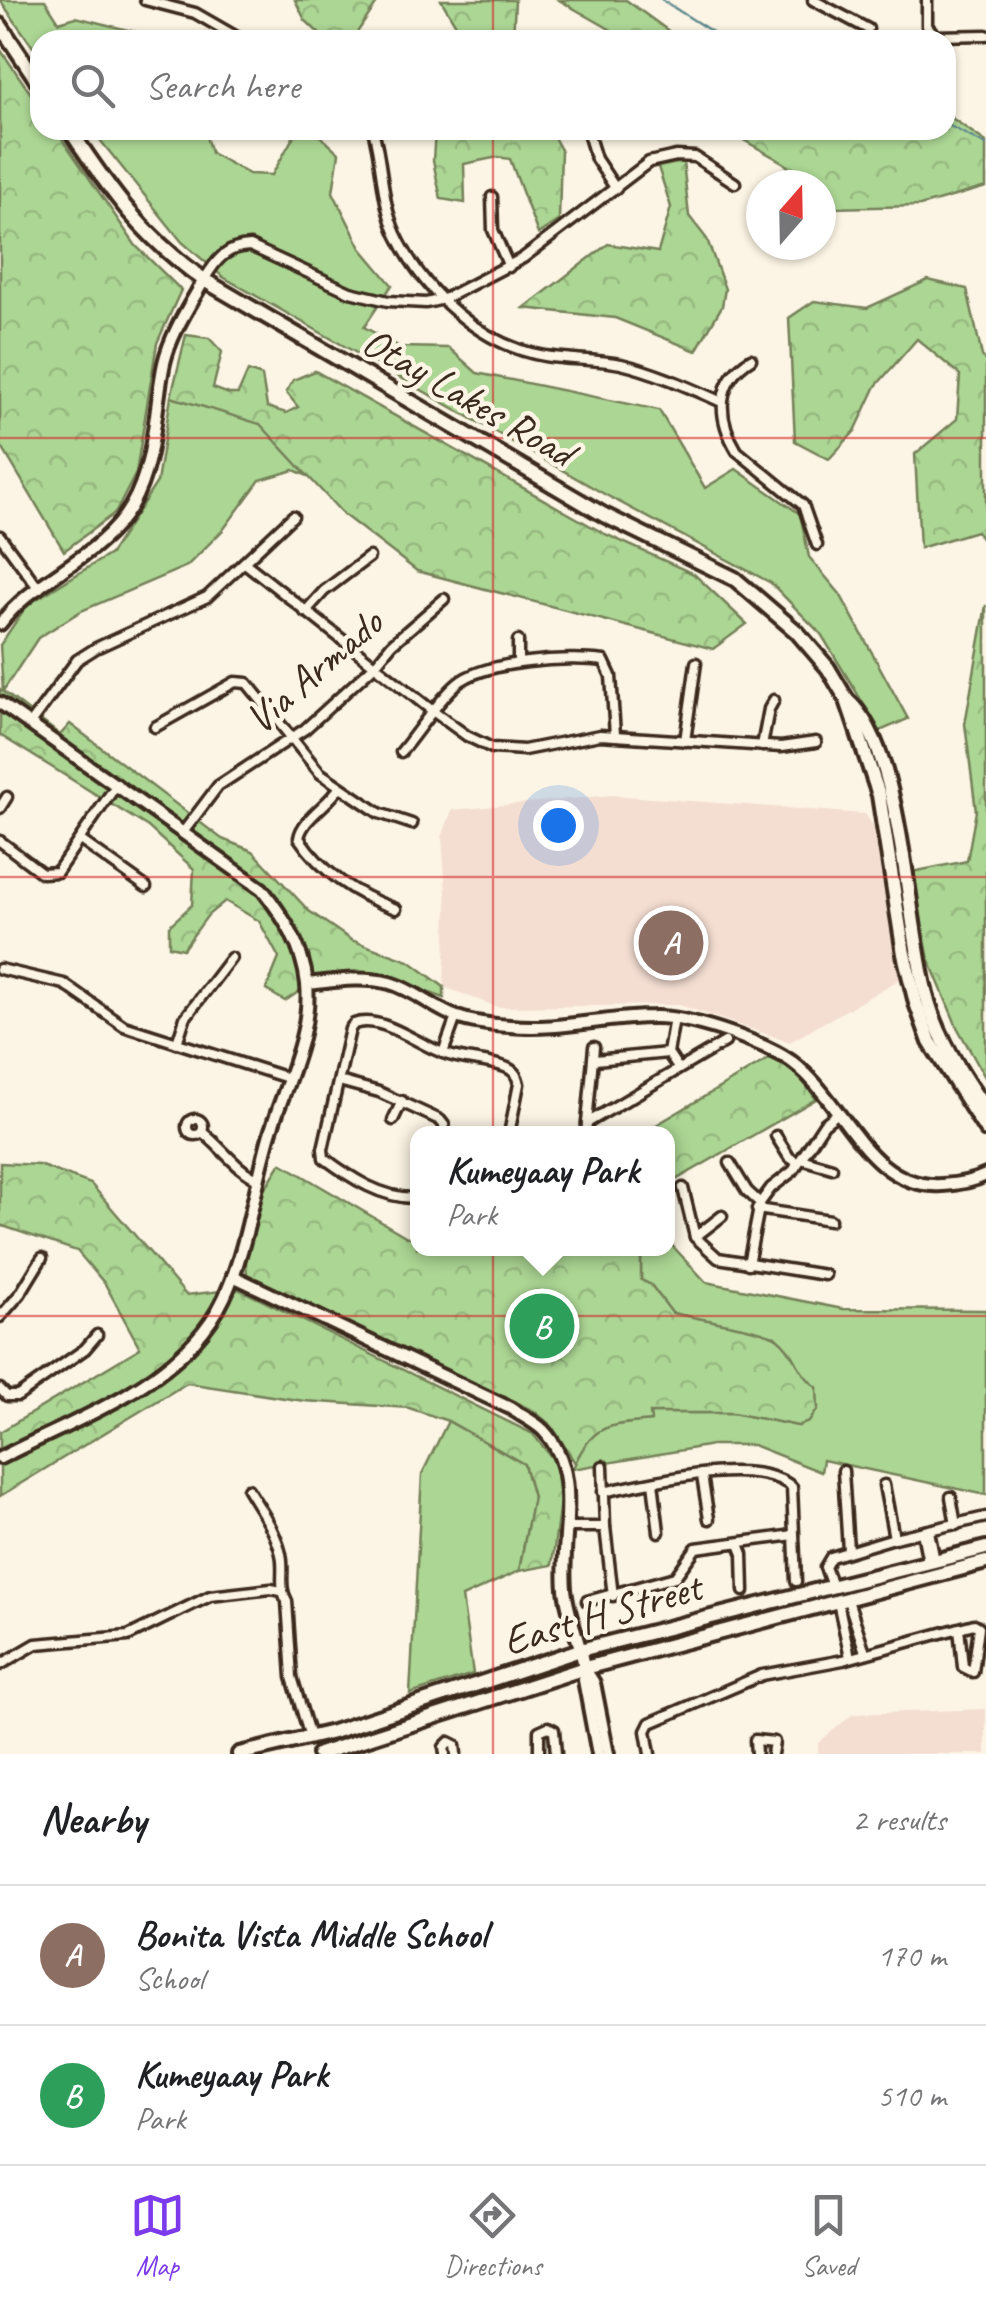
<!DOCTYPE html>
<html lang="en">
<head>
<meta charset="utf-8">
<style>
  body { margin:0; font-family:Caveat,sans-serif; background:#f6f6f6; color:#202124 }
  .compass { position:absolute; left:746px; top:170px; width:90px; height:90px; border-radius:50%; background:#fff; box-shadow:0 2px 8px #0004; rotate:20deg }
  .you { position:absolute; left:558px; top:825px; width:35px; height:35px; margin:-25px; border:8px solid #fff; border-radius:50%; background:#1a73e8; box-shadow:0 0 0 15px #1a73e833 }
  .badge { display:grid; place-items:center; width:65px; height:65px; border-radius:50%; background:#7c3aed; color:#fff; font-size:32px; font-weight:700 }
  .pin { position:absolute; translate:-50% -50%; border:5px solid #fff; box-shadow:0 2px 10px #0006 }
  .popup { position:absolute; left:410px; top:1126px; width:265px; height:130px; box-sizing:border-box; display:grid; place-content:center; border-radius:20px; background:#fff; filter:drop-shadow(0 2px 8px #0005); font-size:32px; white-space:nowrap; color:#757577 }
  .popup b { font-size:38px; color:#202124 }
  .popup::after { content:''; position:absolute; left:50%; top:100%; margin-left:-20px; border:20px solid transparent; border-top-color:#fff }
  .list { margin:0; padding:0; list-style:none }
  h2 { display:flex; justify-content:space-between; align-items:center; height:130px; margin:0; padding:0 40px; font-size:42px }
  h2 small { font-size:32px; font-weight:400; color:#757577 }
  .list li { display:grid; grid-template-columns:65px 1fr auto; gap:30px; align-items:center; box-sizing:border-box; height:140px; padding:0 40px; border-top:2px solid #e0e0e0 }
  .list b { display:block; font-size:38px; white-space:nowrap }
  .list p { margin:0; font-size:32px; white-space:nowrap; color:#757577 }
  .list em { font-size:32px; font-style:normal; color:#757577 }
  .icon { flex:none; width:55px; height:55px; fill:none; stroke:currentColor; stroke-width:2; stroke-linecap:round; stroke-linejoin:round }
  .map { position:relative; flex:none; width:986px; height:1754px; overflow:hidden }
  .search { position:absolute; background:#fff; box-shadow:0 2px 8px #0004; left:30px; right:30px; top:30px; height:110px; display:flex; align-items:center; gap:25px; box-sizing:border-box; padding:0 35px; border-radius:30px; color:#757577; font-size:38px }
  .sheet { height:410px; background:#fff }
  nav { display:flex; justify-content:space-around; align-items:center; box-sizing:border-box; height:140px; border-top:2px solid #e0e0e0; background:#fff; font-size:28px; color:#757577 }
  nav a { display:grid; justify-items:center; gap:5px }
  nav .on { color:#7c3aed }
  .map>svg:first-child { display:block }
  .built { fill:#f4ded2 }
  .green { fill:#acd694; stroke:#748059; stroke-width:2.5 }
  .forest { fill:url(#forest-crowns); stroke:#748059; stroke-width:2.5 }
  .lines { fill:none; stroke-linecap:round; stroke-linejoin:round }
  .stream { stroke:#618a8e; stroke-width:2.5 }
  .minor-casing { stroke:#3b2a1e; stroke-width:15 }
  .tertiary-casing { stroke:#3b2a1e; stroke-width:18 }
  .primary-casing { stroke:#3b2a1e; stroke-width:20 }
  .minor { stroke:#fcf5e5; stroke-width:8 }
  .tertiary { stroke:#fcf5e5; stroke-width:10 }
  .primary { stroke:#fcf5e5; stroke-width:12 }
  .grid { fill:none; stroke:#d62828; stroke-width:2.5; stroke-opacity:0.55 }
  .labels { text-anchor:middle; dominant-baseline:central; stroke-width:9; stroke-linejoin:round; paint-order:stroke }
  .street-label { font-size:42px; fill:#3b2a1e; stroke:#fcf5e5 }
</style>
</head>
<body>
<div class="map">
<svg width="986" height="1754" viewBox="0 0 986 1754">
  <defs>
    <pattern id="forest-crowns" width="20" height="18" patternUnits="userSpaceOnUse" patternTransform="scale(2.5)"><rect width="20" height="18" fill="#acd694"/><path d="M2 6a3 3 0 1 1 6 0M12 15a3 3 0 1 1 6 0" fill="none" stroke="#95b87f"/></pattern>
  </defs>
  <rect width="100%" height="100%" fill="#fcf5e5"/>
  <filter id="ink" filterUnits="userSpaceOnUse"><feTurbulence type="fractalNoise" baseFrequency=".01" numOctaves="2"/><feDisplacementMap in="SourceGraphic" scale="20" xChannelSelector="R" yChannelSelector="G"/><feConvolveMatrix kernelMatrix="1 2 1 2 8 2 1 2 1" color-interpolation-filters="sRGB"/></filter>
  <g filter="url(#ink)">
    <g class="built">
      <polygon points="611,795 865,814 881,838 902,978 790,1042 679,1005 497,1007 444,987 447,907 442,837 452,810"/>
      <polygon points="986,1709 986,1754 818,1754 818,1743 853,1714"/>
    </g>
    <g class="green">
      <polygon points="0,0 45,0 59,22 76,17 168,40 40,40 40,57"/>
      <polygon points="92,130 204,130 211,153 249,174 272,175 295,134 318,134 339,153 333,192 361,248 392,285 364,327 400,347 449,348 477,373 659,410 705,488 736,469 800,514 809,557 840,594 908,719 880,731 821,634 771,583 606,495 223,277 182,242"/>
      <polygon points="171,397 260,423 308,476 294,470 260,480 223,530 187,566 81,611 38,638 3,691 0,645 27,605 110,554 157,482"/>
      <path d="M667,1240l39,42 137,27 143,1v185l-163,-35 -2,12 -68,-27h-41l-139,24c15,-45 36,-44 77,-48l-1,-8h84l65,13 8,-46 -14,-26 -17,-18 -103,-23 -21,-28 -10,-5v-31l26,-1z"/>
      <polygon points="448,1421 524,1464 533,1497 519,1571 462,1597 473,1674 410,1694 422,1474"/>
    </g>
    <g class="forest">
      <polygon points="295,0 379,0 354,37 348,40 326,40 305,20"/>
      <polygon points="441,0 515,0 513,40 465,40"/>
      <polygon points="559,0 626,0 681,40 629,40"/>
      <polygon points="0,49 40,107 40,130 56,130 136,246 181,290 157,343 136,473 116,512 64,551 0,444"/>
      <polygon points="946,114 986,142 986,187 920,206 828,208 821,201 821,185 806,185 784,163 726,130 946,130"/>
      <polygon points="435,130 550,130 561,150 559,220 538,234 510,159 498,157 464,164 465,203 441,199 433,161"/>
      <polygon points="683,162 689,216 707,239 725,289 722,306 696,351 615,318 524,308 608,244 658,252 671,207 658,167"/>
      <polygon points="928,280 967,289 982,356 986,361 986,546 976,531 920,548 915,454 957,419 960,375 917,339 876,386 855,431 829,459 795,441 789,318 814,301 867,308"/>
      <polygon points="186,335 209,338 222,352 213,388 229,394 238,394 248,371 262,376 267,407 286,413 298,407 286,392 293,380 315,371 605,534 694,574 747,624 713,649 417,571 344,515 260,424 171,397"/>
      <polygon points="986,605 986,1079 957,1027 929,960 912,872 967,861 976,811 965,724"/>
      <polygon points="0,689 60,735 70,724 222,839 253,851 309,911 351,940 409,961 444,987 444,998 372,972 322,976 285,1001 266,990 279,958 259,921 225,901 208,915 183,949 169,946 169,926 192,905 194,869 148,827 0,735"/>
      <polygon points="770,1058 793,1068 816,1099 667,1185 667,1134 641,1134"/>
      <polygon points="0,1163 39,1165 91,1184 186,1295 239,1289 533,1434 556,1463 560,1501 552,1565 519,1571 533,1497 524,1464 448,1421 409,1408 304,1401 187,1383 0,1496 0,1432 140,1348 105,1284 77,1251 0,1225"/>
      <path d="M281,1163l126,74 10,-1v12l224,1v31l10,5 21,28c22,5 91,15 106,26 18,14 20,36 39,48l1,22 -9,13 -11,4 -65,-13h-83l1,8c-41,4 -57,2 -76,42l-23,-37 -18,-15 -287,-136 -1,-13 16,-69z"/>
    </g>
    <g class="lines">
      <g class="stream">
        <polyline points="662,0 725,40"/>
        <polyline points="946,124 986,145"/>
      </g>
      <g class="minor-casing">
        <g id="minor">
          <polyline points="145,0 195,13 242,40"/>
          <polyline points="813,0 868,29"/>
          <polyline points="927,0 927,26 936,36 986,35"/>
          <path d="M373,130c10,35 8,71 23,104 27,58 86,112 149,122 25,4 51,3 76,8 34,8 69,24 101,38"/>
          <polyline points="587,130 596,159 616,189"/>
          <polyline points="492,197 493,230 509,267"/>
          <path d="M204,280c12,-20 22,-33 46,-34l100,46 38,9 38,2 18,-4 79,-41 126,-96 27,-6 19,1 40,26"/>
          <path d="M751,359c-36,22 -34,59 -14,92l66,54 14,40"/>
          <polyline points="0,536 39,589"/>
          <polyline points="245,563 434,712 467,736 492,748 524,750 600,735 781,747 816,742"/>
          <polyline points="305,612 324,591 369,557"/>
          <polyline points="518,663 518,641"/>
          <polyline points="30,724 77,660 96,648 207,597 293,516"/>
          <polyline points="155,727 235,682 247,683 320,773 379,813 412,824"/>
          <polyline points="685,741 696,663"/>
          <polyline points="762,746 769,709 774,700"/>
          <path d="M401,752c16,-19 38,-53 56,-68 26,-23 113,-28 147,-23l7,15 4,59"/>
          <path d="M339,788c-12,18 -37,31 -40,50 24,36 57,57 97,71"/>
          <polyline points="0,808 7,797"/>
          <polyline points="184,831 218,786 305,729 374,666 392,644 444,599"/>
          <polyline points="80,840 146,887"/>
          <polyline points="0,841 42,873 57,872 117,784"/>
          <polyline points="0,969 64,984 124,1026 288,1078"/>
          <polyline points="674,1018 668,1053 678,1068"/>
          <polyline points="177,1043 185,1018 231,958"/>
          <polyline points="443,1053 456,1017"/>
          <polyline points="595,1060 668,1053"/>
          <polyline points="339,1081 379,1092 440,1120 444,1125"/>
          <circle cx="195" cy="1127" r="8"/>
          <polyline points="393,1120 402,1101"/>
          <polyline points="587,1123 725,1042"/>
          <path d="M202,1132c19,14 34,38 56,47"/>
          <polyline points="586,1134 594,1047"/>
          <polyline points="776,1136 789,1157 798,1163"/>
          <polyline points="801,1159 832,1168"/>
          <polyline points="730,1163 747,1191 760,1203"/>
          <polyline points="683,1188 695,1237 718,1258 825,1275"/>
          <path d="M417,1198c-35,1 -66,-20 -93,-40l-1,-9 27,-120 4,-5c27,-10 63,20 89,29 20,8 42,7 62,14 9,3 12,8 14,17l-10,50"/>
          <polyline points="757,1209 830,1220"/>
          <polyline points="695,1237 722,1216"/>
          <polyline points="748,1264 760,1203 771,1188 793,1171 824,1124 838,1113"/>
          <polyline points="0,1317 20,1294 42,1258"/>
          <polyline points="0,1389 7,1396 18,1396 85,1349 97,1335"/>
          <polyline points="603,1466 605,1527 613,1596"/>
          <polyline points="843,1471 848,1550"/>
          <polyline points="702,1476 709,1519"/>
          <polyline points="653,1482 659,1532"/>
          <polyline points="884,1485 894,1538"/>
          <path d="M248,1489c13,22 27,40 33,65 4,17 -3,32 6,47l5,76 18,60"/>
          <path d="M603,1492c46,-9 151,-37 189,-5l4,94"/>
          <polyline points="951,1497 956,1525"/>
          <polyline points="566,1527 605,1527"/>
          <polyline points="929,1531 935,1561"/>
          <polyline points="922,1532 928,1562"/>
          <polyline points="739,1544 743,1554 744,1591"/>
          <polyline points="832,1586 825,1567 831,1557 894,1538 986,1517"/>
          <polyline points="848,1600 865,1652"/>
          <polyline points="587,1601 675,1577 696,1548 794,1535"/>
          <polyline points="838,1602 850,1657"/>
          <polyline points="0,1665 36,1644 128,1636 210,1596 271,1589 281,1591"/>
          <polyline points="445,1754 444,1747 449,1742 455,1745 456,1754"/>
          <polyline points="539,1754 539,1731 548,1727 554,1730 556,1754"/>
          <polyline points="650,1754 646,1731 650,1723 762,1675 843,1660 974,1624 979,1627 973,1672 963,1667 959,1628"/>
          <polyline points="756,1754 755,1740 774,1742 772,1754"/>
        </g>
      </g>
      <g class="tertiary-casing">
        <g id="tertiary">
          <path d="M0,624c36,-48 100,-65 131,-118 25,-43 23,-96 33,-143 7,-30 25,-56 40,-83"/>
          <path d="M0,703l262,186c22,28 41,58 45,95 5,52 -24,104 -38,153 -15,53 -22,112 -45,161 -7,15 -19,32 -30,44 -51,55 -128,82 -194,116"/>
          <path d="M307,984c27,-3 55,-8 83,-1 25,7 44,26 67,34 16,6 36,8 53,9 48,5 95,-9 143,-9 36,-1 100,22 130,39 59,34 80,134 159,129 16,-1 30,-3 44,-10"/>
          <path d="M233,1276l277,132c10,7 24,13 33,22 41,43 17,106 22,159 3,31 21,63 19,91l14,74"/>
          <polyline points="585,1669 594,1683 608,1754"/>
        </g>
      </g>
      <g class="primary-casing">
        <g id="primary">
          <polyline points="0,25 40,85"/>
          <path d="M70,130c41,62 72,106 134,150l400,235 131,64 62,53 31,36 19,32 32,95 25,159 12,49 14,39 56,88"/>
          <path d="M847,700c56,47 59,220 79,294 11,43 35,80 60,116"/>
          <polyline points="239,1754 333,1732 580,1650 986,1548"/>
          <polyline points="319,1754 585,1668 986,1562"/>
        </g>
      </g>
      <use href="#minor" class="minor"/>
      <use href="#tertiary" class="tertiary"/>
      <use href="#primary" class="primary"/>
    </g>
  </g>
  <path class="grid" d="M493,0v40M493,130v1624M0,438h986M0,877h986M0,1316h986"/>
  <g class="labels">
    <g class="street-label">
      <text transform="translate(468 397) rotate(30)">Otay Lakes Road</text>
      <text transform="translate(314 671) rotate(-41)">Via Armado</text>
      <text transform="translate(602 1614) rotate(-16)">East H Street</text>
    </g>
  </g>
</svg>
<svg class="compass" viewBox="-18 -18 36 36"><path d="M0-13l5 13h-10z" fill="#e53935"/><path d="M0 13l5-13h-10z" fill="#757577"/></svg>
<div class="you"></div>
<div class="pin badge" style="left:671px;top:943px;background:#8d6e63">A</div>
<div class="pin badge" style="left:542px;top:1326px;background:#2e9e5b">B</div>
<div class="popup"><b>Kumeyaay Park</b>Park</div>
<div class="search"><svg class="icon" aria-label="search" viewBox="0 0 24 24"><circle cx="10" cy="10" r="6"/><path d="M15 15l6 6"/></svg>Search here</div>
</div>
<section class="sheet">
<h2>Nearby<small>2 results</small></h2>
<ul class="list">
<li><span class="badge" style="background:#8d6e63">A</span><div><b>Bonita Vista Middle School</b><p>School</p></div><em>170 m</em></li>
<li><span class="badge" style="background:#2e9e5b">B</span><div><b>Kumeyaay Park</b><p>Park</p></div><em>510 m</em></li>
</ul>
</section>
<nav>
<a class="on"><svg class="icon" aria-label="map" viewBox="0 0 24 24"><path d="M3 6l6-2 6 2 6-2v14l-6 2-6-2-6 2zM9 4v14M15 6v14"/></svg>Map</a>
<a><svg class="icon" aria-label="directions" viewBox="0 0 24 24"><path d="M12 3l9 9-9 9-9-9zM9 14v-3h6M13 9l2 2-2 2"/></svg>Directions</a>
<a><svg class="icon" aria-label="saved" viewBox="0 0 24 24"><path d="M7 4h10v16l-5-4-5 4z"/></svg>Saved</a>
</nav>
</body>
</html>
